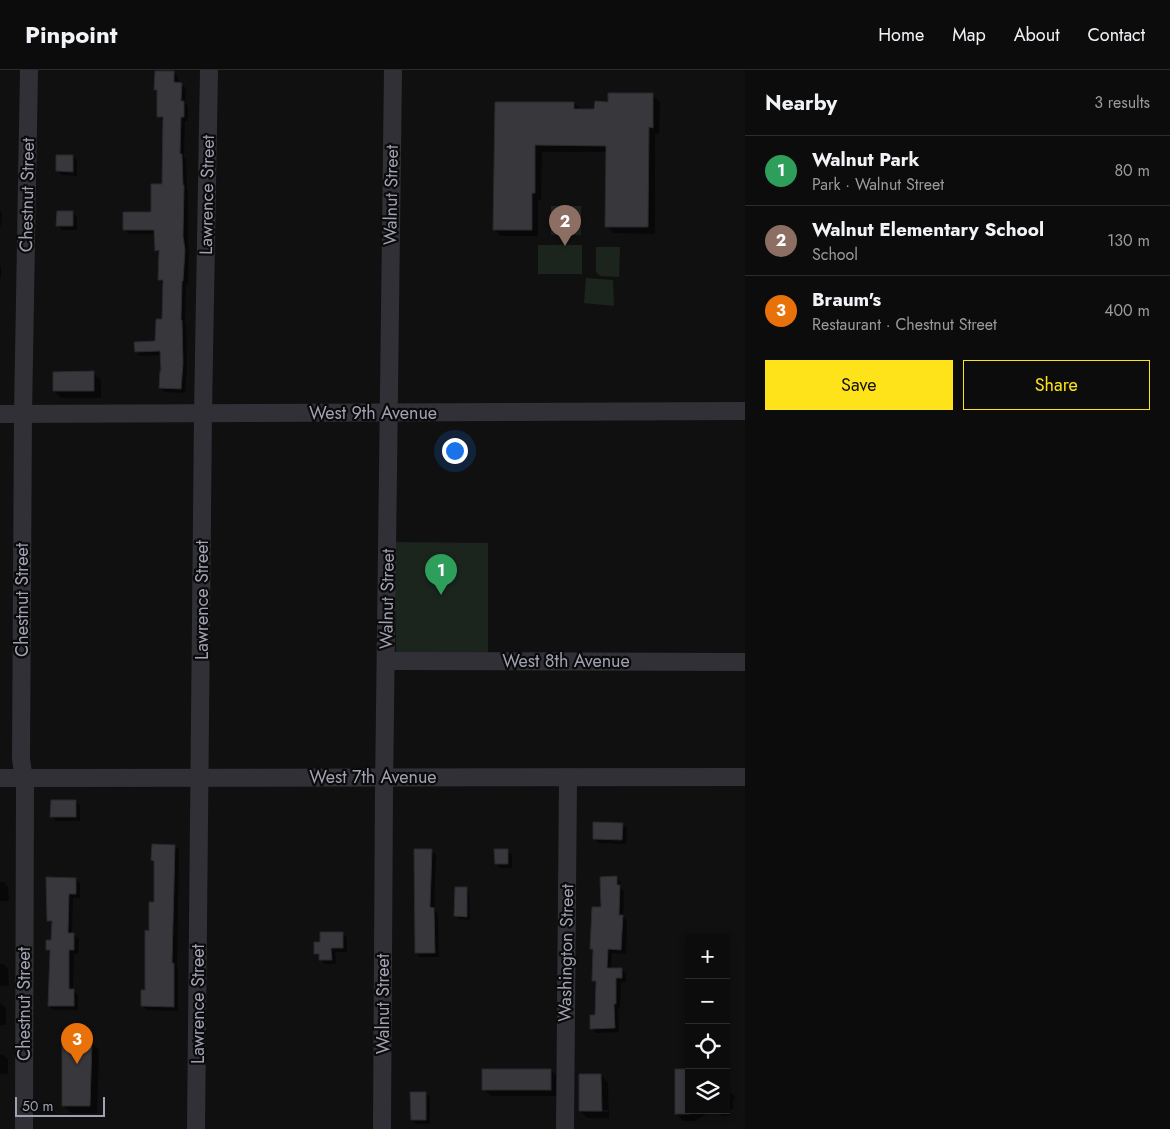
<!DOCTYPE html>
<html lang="en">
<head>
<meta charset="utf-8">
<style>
  body { margin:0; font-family:Jost,sans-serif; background:#151516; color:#f1f3f6 }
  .controls { position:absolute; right:15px; bottom:15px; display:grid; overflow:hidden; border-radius:0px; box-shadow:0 2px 8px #0003 }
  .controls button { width:45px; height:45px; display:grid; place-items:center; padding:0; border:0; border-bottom:1px solid #2c2c2e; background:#0c0c0d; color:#f1f3f6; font:25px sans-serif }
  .scale { position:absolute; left:15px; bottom:12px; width:90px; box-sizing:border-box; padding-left:5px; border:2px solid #a0a1b3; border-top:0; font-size:14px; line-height:18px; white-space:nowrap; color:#a0a1b3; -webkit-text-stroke:4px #0b0b0c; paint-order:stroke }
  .you { position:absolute; left:454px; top:380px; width:18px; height:18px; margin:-12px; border:4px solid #fff; border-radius:50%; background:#1a73e8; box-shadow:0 0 0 8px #1a73e833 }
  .badge { display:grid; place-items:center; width:32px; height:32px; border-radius:50%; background:#ffe31a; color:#fff; font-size:16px; font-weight:700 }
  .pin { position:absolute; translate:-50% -41px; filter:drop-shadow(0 1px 2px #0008) }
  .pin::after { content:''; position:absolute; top:26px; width:18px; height:15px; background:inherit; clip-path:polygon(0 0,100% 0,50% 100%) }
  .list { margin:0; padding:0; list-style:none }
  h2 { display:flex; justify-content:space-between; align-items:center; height:65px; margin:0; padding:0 20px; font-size:21px }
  h2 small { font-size:16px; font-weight:400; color:#9a9b9d }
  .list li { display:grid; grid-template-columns:32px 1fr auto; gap:15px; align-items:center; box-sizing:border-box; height:70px; padding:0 20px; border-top:1px solid #2c2c2e }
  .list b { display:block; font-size:19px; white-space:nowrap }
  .list p { margin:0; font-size:16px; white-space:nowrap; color:#9a9b9d }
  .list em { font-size:16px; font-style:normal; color:#9a9b9d }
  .actions { display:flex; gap:10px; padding:15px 20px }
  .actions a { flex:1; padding:11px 0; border:1px solid #ffe31a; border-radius:0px; text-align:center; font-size:18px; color:#ffe31a }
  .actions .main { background:#ffe31a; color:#111 }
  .icon { flex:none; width:28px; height:28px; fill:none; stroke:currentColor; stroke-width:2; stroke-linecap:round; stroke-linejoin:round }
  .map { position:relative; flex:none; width:745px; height:1059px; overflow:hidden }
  header { display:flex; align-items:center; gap:30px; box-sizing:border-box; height:70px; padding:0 25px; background:#0c0c0d; border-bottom:1px solid #2c2c2e }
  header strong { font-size:24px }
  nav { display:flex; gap:28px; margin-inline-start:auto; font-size:18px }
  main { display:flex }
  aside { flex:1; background:#0c0c0d }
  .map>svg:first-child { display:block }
  .green { fill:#1c241e }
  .shadow { fill:#0007; fill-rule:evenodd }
  .building { fill:#37373c; stroke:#2a292d }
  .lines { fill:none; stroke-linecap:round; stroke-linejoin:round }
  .minor { stroke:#313036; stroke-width:18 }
  .labels { text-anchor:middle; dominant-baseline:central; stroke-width:4.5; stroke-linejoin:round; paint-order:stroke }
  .street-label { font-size:18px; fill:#a0a1b3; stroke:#0b0b0c }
</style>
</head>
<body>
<header>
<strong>Pinpoint</strong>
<nav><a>Home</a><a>Map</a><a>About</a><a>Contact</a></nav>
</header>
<main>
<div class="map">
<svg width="745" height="1059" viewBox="0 0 745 1059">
  <rect width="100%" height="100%" fill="#101011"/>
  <g class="green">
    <rect x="551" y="136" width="30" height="29"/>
    <rect x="538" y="175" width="44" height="29"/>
    <polygon points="596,177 620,177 619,207 600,206 596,202"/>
    <polygon points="586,208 613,210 614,236 584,233"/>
    <polygon points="394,472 488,473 488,584 398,583 396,581"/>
  </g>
  <g class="shadow">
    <polygon points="174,3 178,7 178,14 181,14 186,18 185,33 188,36 188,51 185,51 184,87 186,89 187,119 188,121 188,171 189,185 188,215 186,215 185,254 186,255 187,298 185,323 165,322 160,317 162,303 162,285 140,286 136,282 157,272 163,251 164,214 159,210 160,184 156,180 155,164 129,164 125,160 152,143 163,116 164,51 158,46 158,23 155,20"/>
    <polygon points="652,25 660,32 659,64 655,64 655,164 614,163 607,156 607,82 542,82 541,130 538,130 538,166 501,166 494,159 496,33 574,33 581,40 596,40 609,33"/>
    <polygon points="73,86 77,91 77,106 62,105 58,101"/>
    <polygon points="0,141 2,143 1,157 0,157"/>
    <polygon points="72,142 77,147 77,160 62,160 57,155"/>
    <polygon points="0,195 1,197 1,208 0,208"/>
    <polygon points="93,303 101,310 101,328 61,328 54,321"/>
    <polygon points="76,731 80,736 80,751 56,751 52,746"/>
    <polygon points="622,754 627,758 626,774 599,773 594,769"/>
    <polygon points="175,776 179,780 177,897 178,899 178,941 147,940 142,935 146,921 155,834 156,793 152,790"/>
    <polygon points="431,780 436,785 434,840 438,843 439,887 420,887 416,883"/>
    <polygon points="507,780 512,785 512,798 500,798 496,794"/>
    <polygon points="616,808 621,812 621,818 624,821 623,847 627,851 626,884 612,883 611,899 621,899 626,904 626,912 621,912 620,938 618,938 619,962 596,963 592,958 596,946 597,914 594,910 594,881 591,878 602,839"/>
    <polygon points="76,809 80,814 80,828 73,828 72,864 79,869 78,884 74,884 73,920 78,925 78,940 54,940 49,936 51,884 47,879 53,871 53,855 48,850"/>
    <polygon points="0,812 4,812 8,817 9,831 0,831"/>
    <polygon points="466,819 469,822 470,850 459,849 456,846"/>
    <polygon points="342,863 347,868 347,882 335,882 336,894 325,894 315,883 322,873"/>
    <polygon points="0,894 4,894 8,899 9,916 0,916"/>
    <polygon points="726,894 728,896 728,913 726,913"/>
    <polygon points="0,933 6,938 6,955 0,955"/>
    <polygon points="92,973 99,980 97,1043 71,1043 64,1036"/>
    <polygon points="0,985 3,985 8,989 8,1004 0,1004"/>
    <polygon points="551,1000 558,1007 558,1026 491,1026 484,1019"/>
    <path d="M601,1005l7,8 1,35h-22l-7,-7zM586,1040h22v2h-22z"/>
    <polygon points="726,1022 730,1022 736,1028 733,1030 733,1039 730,1039 730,1046 722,1046 717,1040 726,1040"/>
    <polygon points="425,1023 430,1027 430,1054 417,1054 412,1050"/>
    <polygon points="689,1040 714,1040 694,1051 683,1051 676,1043"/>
  </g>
  <g class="building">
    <polygon points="155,1 174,1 174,12 182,13 181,31 184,31 184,47 181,47 180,84 182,84 183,115 184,115 183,166 185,180 183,211 182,211 181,250 182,250 183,293 181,319 159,318 160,301 161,301 160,281 135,282 134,272 155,271 156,249 162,249 163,210 158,210 159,180 155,181 154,160 123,160 123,142 151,142 151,114 162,114 163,47 157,47 157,20 154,20"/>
    <polygon points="608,23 653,23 653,58 649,57 648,157 605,157 606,76 535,75 535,123 532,123 532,160 493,160 495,32 574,32 574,39 594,39 595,31 608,32"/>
    <polygon points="56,85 73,85 73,102 56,101"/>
    <polygon points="57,141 73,141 73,156 56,156"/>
    <polygon points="94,301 94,321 53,321 53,302"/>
    <polygon points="51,730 76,730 76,747 50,747"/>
    <polygon points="593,752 623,753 622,770 593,769"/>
    <polygon points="152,774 175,775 172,893 174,893 174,937 141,936 141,920 145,920 145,860 149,861 149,832 154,832 154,791 151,790"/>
    <polygon points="414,779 432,779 430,837 434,838 435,883 415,883"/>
    <polygon points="494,779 508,779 508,794 495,794"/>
    <polygon points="617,806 617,815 620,815 619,845 623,845 621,880 608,879 607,898 622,898 622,908 616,908 616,934 614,934 615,958 590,959 590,945 595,945 596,911 592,911 593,879 590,879 592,837 601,837 600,807"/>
    <polygon points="46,807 76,808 76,824 69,824 68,863 74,863 74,880 69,880 69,919 74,919 74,936 48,936 50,880 46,880 46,870 51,870 52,851 47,851"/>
    <polygon points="455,817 467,817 467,847 454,846"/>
    <polygon points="320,862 343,862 343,878 331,878 332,890 319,890 319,884 314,884 314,872 320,872"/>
    <polygon points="62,972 92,972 90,1036 62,1036"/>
    <rect x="482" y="999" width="69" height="21"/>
    <rect x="675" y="999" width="14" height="45"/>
    <polygon points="579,1004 601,1004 602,1041 579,1041"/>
    <polygon points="410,1022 426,1022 426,1050 411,1050"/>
  </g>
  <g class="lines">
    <g class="minor">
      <polyline points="0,344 745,341"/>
      <polyline points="386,591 745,592"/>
      <polyline points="0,708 745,707"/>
      <polyline points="24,1059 25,716 21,689 23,344 29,0"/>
      <polyline points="196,1059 203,343 209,0"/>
      <polyline points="382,1059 384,720 393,0"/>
      <polyline points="565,1059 568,708"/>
    </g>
  </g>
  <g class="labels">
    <g class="street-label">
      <text transform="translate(27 125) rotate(-89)">Chestnut Street</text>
      <text transform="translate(207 125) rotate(-89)">Lawrence Street</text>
      <text transform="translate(391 125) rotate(-89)">Walnut Street</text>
      <text x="373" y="343">West 9th Avenue</text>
      <text transform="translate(387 529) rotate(-89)">Walnut Street</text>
      <text transform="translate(22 530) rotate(-90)">Chestnut Street</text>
      <text transform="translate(202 530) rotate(-90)">Lawrence Street</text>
      <text x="566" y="591">West 8th Avenue</text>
      <text x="373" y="707">West 7th Avenue</text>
      <text transform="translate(566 883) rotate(-89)">Washington Street</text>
      <text transform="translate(24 934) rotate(-90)">Chestnut Street</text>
      <text transform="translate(198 934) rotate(-90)">Lawrence Street</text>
      <text transform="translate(383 934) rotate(-90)">Walnut Street</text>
    </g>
  </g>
</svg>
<div class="controls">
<button>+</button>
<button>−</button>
<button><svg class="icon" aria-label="locate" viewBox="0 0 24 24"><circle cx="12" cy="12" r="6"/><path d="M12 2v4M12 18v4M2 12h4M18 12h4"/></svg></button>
<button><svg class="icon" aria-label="layers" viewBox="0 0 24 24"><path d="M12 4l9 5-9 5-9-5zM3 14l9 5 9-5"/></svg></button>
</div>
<div class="scale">50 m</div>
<div class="you"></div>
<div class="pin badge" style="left:441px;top:525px;background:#2e9e5b">1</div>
<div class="pin badge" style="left:565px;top:176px;background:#8d6e63">2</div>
<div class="pin badge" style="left:77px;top:994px;background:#e8710a">3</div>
</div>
<aside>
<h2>Nearby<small>3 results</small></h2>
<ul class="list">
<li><span class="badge" style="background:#2e9e5b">1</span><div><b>Walnut Park</b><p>Park · Walnut Street</p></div><em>80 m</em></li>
<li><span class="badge" style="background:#8d6e63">2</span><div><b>Walnut Elementary School</b><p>School</p></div><em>130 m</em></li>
<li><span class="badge" style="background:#e8710a">3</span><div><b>Braum's</b><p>Restaurant · Chestnut Street</p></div><em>400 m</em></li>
</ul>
<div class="actions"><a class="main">Save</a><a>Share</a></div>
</aside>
</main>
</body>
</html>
